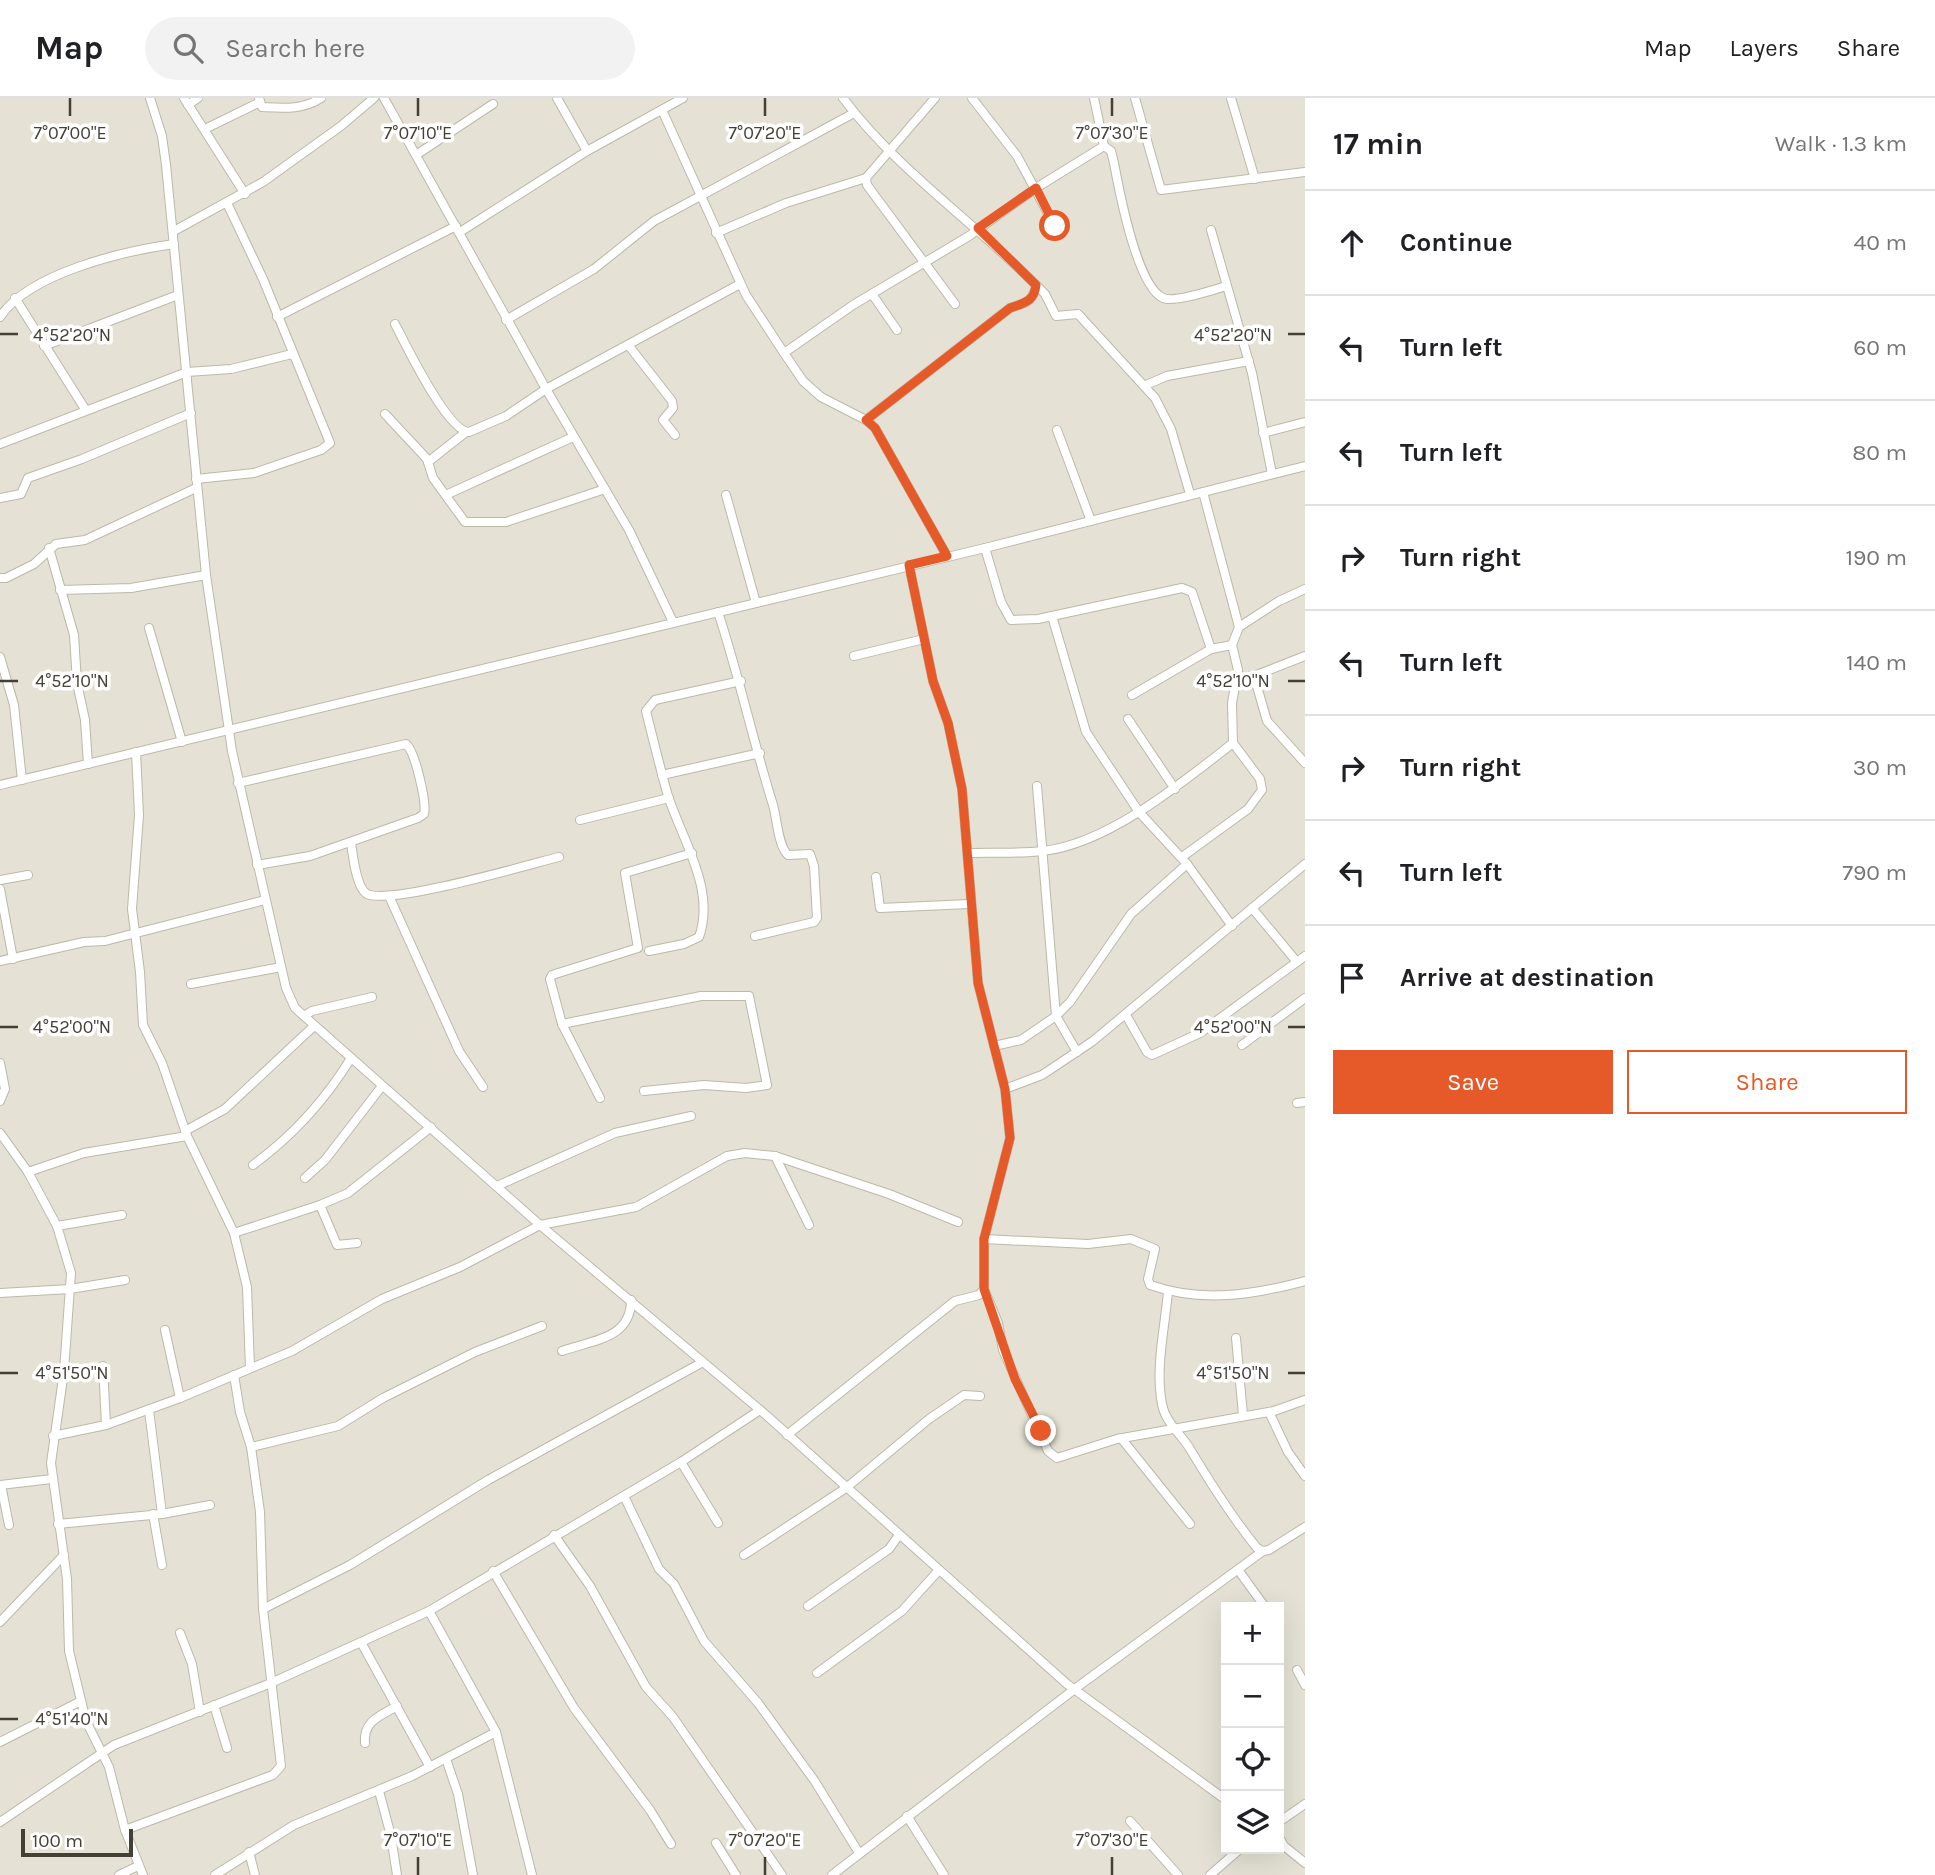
<!DOCTYPE html>
<html lang="en">
<head>
<meta charset="utf-8">
<style>
  body { margin:0; font-family:Karla,sans-serif; background:#f2f2f2; color:#202124 }
  .controls { position:absolute; right:21px; bottom:21px; display:grid; overflow:hidden; border-radius:0px; box-shadow:0 7px 28px #0002 }
  .controls button { width:63px; height:63px; display:grid; place-items:center; padding:0; border:0; border-bottom:2px solid #e0e0e0; background:#fff; color:#202124; font:35px sans-serif }
  .scale { position:absolute; left:21px; bottom:18px; width:112px; box-sizing:border-box; padding-left:7px; border:4px solid #444036; border-top:0; font-size:19px; line-height:24px; white-space:nowrap; color:#444036; -webkit-text-stroke:5px #fff; paint-order:stroke }
  .stop { position:absolute; width:21px; height:21px; margin:-16px; border:5px solid #e65a29; border-radius:50%; background:#fff }
  .stop.end { background:#e65a29; border-color:#fff; box-shadow:0 2px 7px #0008 }
  .list { margin:0; padding:0; list-style:none }
  h2 { display:flex; justify-content:space-between; align-items:center; height:91px; margin:0; padding:0 28px; font-size:30px }
  h2 small { font-size:23px; font-weight:400; color:#757577 }
  .list li { display:grid; grid-template-columns:46px 1fr auto; gap:21px; align-items:center; box-sizing:border-box; height:105px; padding:0 28px; border-top:2px solid #e0e0e0 }
  .list b { display:block; font-size:26px; white-space:nowrap }
  .list em { font-size:23px; font-style:normal; color:#757577 }
  .actions { display:flex; gap:14px; padding:21px 28px }
  .actions a { flex:1; padding:16px 0; border:2px solid #e65a29; border-radius:0px; text-align:center; font-size:24px; color:#e65a29 }
  .actions .main { background:#e65a29; color:#fff }
  .icon { flex:none; width:38px; height:38px; fill:none; stroke:currentColor; stroke-width:2; stroke-linecap:round; stroke-linejoin:round }
  .map { position:relative; flex:none; width:1305px; height:1777px; overflow:hidden }
  header { display:flex; align-items:center; gap:42px; box-sizing:border-box; height:98px; padding:0 35px; background:#fff; border-bottom:2px solid #e0e0e0 }
  header strong { font-size:33px }
  nav { display:flex; gap:38px; margin-inline-start:auto; font-size:24px }
  .search { width:490px; height:63px; background:#f2f2f2; display:flex; align-items:center; gap:18px; box-sizing:border-box; padding:0 24px; border-radius:38px; color:#757577; font-size:26px }
  main { display:flex }
  aside { flex:1; background:#fff }
  .map>svg:first-child { display:block }
  .residential { fill:#e5e2d5; fill-rule:evenodd }
  .lines { fill:none; stroke-linecap:round; stroke-linejoin:round }
  .minor-casing { stroke:#bcb8aa; stroke-width:10 }
  .minor { stroke:#fff; stroke-width:8 }
  .route { stroke:#e65a29; stroke-width:9 }
  .ticks { fill:none; stroke:#444036; stroke-width:2.5 }
  .ticks-label { font-size:18px; text-anchor:middle; fill:#444036; stroke:#fff; stroke-width:7; stroke-linejoin:round; paint-order:stroke }
</style>
</head>
<body>
<header>
<strong>Map</strong>
<div class="search"><svg class="icon" aria-label="search" viewBox="0 0 24 24"><circle cx="10" cy="10" r="6"/><path d="M15 15l6 6"/></svg>Search here</div>
<nav><a>Map</a><a>Layers</a><a>Share</a></nav>
</header>
<main>
<div class="map">
<svg width="1305" height="1777" viewBox="0 0 1305 1777">
  <rect width="100%" height="100%" fill="#f1efe6"/>
  <path class="residential" d="M0,0h1305v1777h-1305zM1226,1509h53v242h-53z"/>
  <g class="lines">
    <g class="minor-casing">
      <g id="minor">
        <polyline points="150,0 162,38 166,67 206,477 232,653 286,890 295,910 540,1127 766,1317 1067,1586 1226,1702"/>
        <polyline points="184,0 245,96"/>
        <path d="M259,0l3,9c21,1 41,3 59,-9"/>
        <polyline points="384,0 546,291 629,432 673,524"/>
        <polyline points="557,0 587,53"/>
        <path d="M843,0c54,72 130,123 193,187l9,9 11,22 22,-2 77,84 16,31 19,65"/>
        <polyline points="935,0 866,80 867,87 955,206"/>
        <polyline points="972,0 1017,58 1055,128"/>
        <path d="M1094,0l10,48 7,5 3,12c5,27 23,123 49,135 11,5 50,-8 63,-12"/>
        <polyline points="1135,0 1161,92 1305,74"/>
        <polyline points="1231,0 1255,81"/>
        <polyline points="188,7 198,0"/>
        <polyline points="662,12 746,197 784,255 803,283 821,299 866,322 875,330 947,458"/>
        <polyline points="205,31 260,4"/>
        <polyline points="416,57 493,6"/>
        <polyline points="1211,132 1252,275 1272,376"/>
        <polyline points="174,133 263,84 341,28 374,0"/>
        <polyline points="460,134 587,53 683,0"/>
        <polyline points="716,135 786,105 866,80"/>
        <polyline points="872,196 897,232"/>
        <polyline points="15,200 85,311"/>
        <path d="M0,219c29,-44 124,-66 174,-73"/>
        <polyline points="277,219 456,128"/>
        <polyline points="506,222 594,171 654,123 854,15"/>
        <path d="M395,226c11,21 52,107 74,108l37,-16 40,-27 194,-105"/>
        <polyline points="44,248 178,197"/>
        <polyline points="629,248 672,303 673,310 663,322 675,337"/>
        <polyline points="784,255 853,207 969,138 1036,90 1104,48"/>
        <polyline points="1146,287 1167,278 1249,263"/>
        <polyline points="385,316 427,361 433,380 465,424 506,424 605,391"/>
        <path d="M866,322l144,-112c14,-5 24,-6 26,-23"/>
        <polyline points="1057,332 1091,423"/>
        <polyline points="1263,335 1305,324"/>
        <polyline points="0,346 187,274 231,271 292,256"/>
        <polyline points="428,364 466,334"/>
        <polyline points="196,381 254,375 321,352 330,345 263,181 227,105"/>
        <polyline points="448,396 573,339"/>
        <polyline points="726,397 756,505"/>
        <polyline points="0,400 21,396 28,380 82,361 191,315"/>
        <polyline points="49,450 74,537 77,585 85,622 88,666"/>
        <polyline points="985,450 1001,504 1011,522 1038,521 1182,490 1192,494 1211,551 1232,547"/>
        <polyline points="909,467 933,583 948,625 962,691 978,885 1005,991 1010,1040 984,1141 984,1191 998,1225 1003,1252 1048,1353 1057,1360 1117,1341 1274,1313 1305,1302"/>
        <polyline points="0,480 6,480 34,466 56,446 85,442 196,390"/>
        <polyline points="60,492 131,490 206,477"/>
        <path d="M718,514c21,64 35,129 55,193 4,13 5,41 15,50l22,-1 4,12 3,52 -3,4 -59,14"/>
        <polyline points="1239,529 1279,503 1305,491"/>
        <polyline points="149,530 182,644"/>
        <polyline points="854,558 924,541"/>
        <polyline points="0,559 14,607 22,682"/>
        <polyline points="1254,578 1267,623 1305,665"/>
        <polyline points="1237,579 1254,578 1305,558"/>
        <polyline points="1132,597 1211,551"/>
        <polyline points="1128,621 1175,691"/>
        <polyline points="136,654 139,717 132,811 140,874 143,927 162,965 187,1038 234,1135 247,1189 250,1270"/>
        <polyline points="662,677 760,655"/>
        <path d="M238,685l168,-39c9,7 21,59 18,70l-6,4 -108,38 -53,9"/>
        <polyline points="0,687 985,450 1305,368"/>
        <polyline points="1037,688 1056,918 1077,954"/>
        <polyline points="580,722 669,700"/>
        <path d="M351,745c2,12 5,45 16,51 24,11 160,-29 192,-37"/>
        <path d="M968,755c25,-1 51,1 75,-2 65,-7 140,-69 190,-108l-1,-40 6,-33 -6,-25 7,-18 -36,-135"/>
        <polyline points="1182,759 1248,711 1262,692 1260,681 1233,645"/>
        <polyline points="1187,766 1232,828"/>
        <polyline points="876,779 880,810 969,806"/>
        <polyline points="0,782 28,777"/>
        <polyline points="0,791 13,861"/>
        <polyline points="389,798 459,953 483,989"/>
        <polyline points="1252,810 1297,864"/>
        <path d="M649,853l35,-7 15,-7c17,-47 -17,-98 -31,-141 -8,-28 -15,-57 -22,-85l9,-11 86,-19"/>
        <polyline points="0,863 84,844 105,843 265,802"/>
        <polyline points="191,886 281,869"/>
        <polyline points="1126,917 1147,954 1152,957 1200,935 1305,858"/>
        <polyline points="304,918 312,913 372,899"/>
        <polyline points="562,926 701,898 749,898 767,987 746,990 704,987 644,993"/>
        <polyline points="1242,947 1305,900"/>
        <polyline points="994,948 1021,942 1056,918 1070,904 1131,816 1187,766 1139,714 1086,634 1052,518"/>
        <polyline points="0,965 5,991 0,1003"/>
        <polyline points="1005,991 1042,977 1093,943 1305,766"/>
        <polyline points="600,1000 562,926 550,881 552,877 638,850 625,775 692,755"/>
        <polyline points="1297,1005 1305,1004"/>
        <polyline points="185,1033 225,1011 314,928"/>
        <polyline points="0,1035 28,1074 57,1128 71,1175 64,1273 51,1365 67,1481 69,1553 86,1623 109,1669 125,1732 143,1777"/>
        <polyline points="775,1058 809,1127"/>
        <path d="M253,1067c38,-28 73,-66 98,-107"/>
        <polyline points="28,1074 84,1055 187,1038"/>
        <polyline points="305,1080 325,1062 382,988"/>
        <polyline points="497,1088 615,1035 691,1018"/>
        <polyline points="320,1107 337,1147 357,1145"/>
        <polyline points="57,1128 122,1117"/>
        <polyline points="234,1135 320,1107 348,1095 431,1029"/>
        <path d="M984,1141l104,5 43,-5 24,10 -7,30 2,6c52,18 103,10 155,-4"/>
        <path d="M1168,1193c-3,37 -13,76 -6,113 3,18 19,30 28,45 21,35 41,67 67,99l6,3 6,-1 36,-23"/>
        <polyline points="0,1195 70,1191 125,1182"/>
        <polyline points="165,1232 180,1300"/>
        <polyline points="1236,1240 1243,1317"/>
        <path d="M562,1253c31,-11 69,-12 69,-51"/>
        <polyline points="103,1268 106,1327"/>
        <polyline points="149,1312 162,1416"/>
        <polyline points="1269,1314 1288,1354 1305,1378"/>
        <polyline points="787,1337 955,1203 979,1197 984,1191"/>
        <polyline points="53,1338 106,1327 180,1300 292,1253 382,1201 460,1169 540,1127 636,1109 727,1058 745,1055 775,1058 889,1096 958,1124"/>
        <polyline points="1121,1340 1190,1426"/>
        <polyline points="251,1349 338,1328 383,1300 475,1254 542,1228"/>
        <polyline points="681,1364 718,1425"/>
        <polyline points="0,1387 52,1381"/>
        <polyline points="1,1387 9,1427"/>
        <polyline points="624,1398 659,1471 674,1486 704,1543 758,1605 814,1682 859,1755"/>
        <polyline points="153,1416 162,1467"/>
        <polyline points="58,1426 162,1416 210,1407"/>
        <polyline points="554,1437 590,1488 646,1589 673,1619 782,1777"/>
        <polyline points="744,1457 846,1390 929,1321 964,1297 980,1298"/>
        <polyline points="493,1473 574,1610 650,1712 671,1746"/>
        <polyline points="1239,1473 1265,1509"/>
        <polyline points="808,1508 889,1451 899,1437"/>
        <polyline points="263,1511 350,1467 488,1382 703,1264"/>
        <polyline points="429,1513 496,1634 532,1777"/>
        <polyline points="0,1524 64,1457"/>
        <polyline points="180,1535 192,1566 200,1614"/>
        <polyline points="362,1546 430,1669"/>
        <polyline points="1297,1572 1305,1587"/>
        <polyline points="817,1575 902,1513 939,1472"/>
        <polyline points="214,1607 227,1650"/>
        <polyline points="0,1644 81,1603"/>
        <path d="M365,1645c-2,-22 15,-27 32,-37"/>
        <polyline points="446,1661 458,1696 473,1777"/>
        <polyline points="379,1693 391,1738 397,1777"/>
        <polyline points="907,1718 944,1777"/>
        <polyline points="1130,1723 1178,1777"/>
        <polyline points="0,1724 114,1647 271,1585 429,1513 681,1364 760,1312"/>
        <polyline points="1279,1724 1305,1706"/>
        <polyline points="125,1732 273,1677 281,1668 263,1511 260,1414 251,1349 240,1314 234,1277"/>
        <polyline points="1279,1739 1284,1748 1305,1765"/>
        <polyline points="716,1745 736,1777"/>
        <polyline points="249,1754 255,1777"/>
        <polyline points="119,1777 138,1768"/>
        <polyline points="215,1777 294,1727 412,1678 496,1634"/>
        <polyline points="832,1777 1076,1590 1263,1453"/>
        <polyline points="1210,1777 1240,1751"/>
      </g>
    </g>
    <use href="#minor" class="minor"/>
  </g>
  <g class="lines">
    <path class="route" d="M1041,1333l-26,-52 -31,-90v-50l26,-101 -5,-49 -27,-106 -16,-194 -14,-66 -15,-42 -24,-116 38,-9 -72,-128 -9,-8 144,-112c14,-5 24,-6 26,-23l-58,-57 58,-40 19,38"/>
  </g>
  <path class="ticks" d="M70,0v18M418,0v18M765,0v18M1112,0v18M0,236h18M1288,236h17M0,583h18M1288,583h17M0,929h18M1288,929h17M0,1275h18M1288,1275h17M0,1621h18M418,1759v18M765,1759v18M1112,1759v18"/>
  <g class="ticks-label">
    <text x="70" y="41">7°07'00"E</text>
    <text x="418" y="41">7°07'10"E</text>
    <text x="765" y="41">7°07'20"E</text>
    <text x="1112" y="41">7°07'30"E</text>
    <text x="72" y="243">4°52'20"N</text>
    <text x="1233" y="243">4°52'20"N</text>
    <text x="72" y="589">4°52'10"N</text>
    <text x="1233" y="589">4°52'10"N</text>
    <text x="72" y="935">4°52'00"N</text>
    <text x="1233" y="935">4°52'00"N</text>
    <text x="72" y="1281">4°51'50"N</text>
    <text x="1233" y="1281">4°51'50"N</text>
    <text x="72" y="1627">4°51'40"N</text>
    <text x="418" y="1748">7°07'10"E</text>
    <text x="765" y="1748">7°07'20"E</text>
    <text x="1112" y="1748">7°07'30"E</text>
  </g>
</svg>
<div class="controls">
<button>+</button>
<button>−</button>
<button><svg class="icon" aria-label="locate" viewBox="0 0 24 24"><circle cx="12" cy="12" r="6"/><path d="M12 2v4M12 18v4M2 12h4M18 12h4"/></svg></button>
<button><svg class="icon" aria-label="layers" viewBox="0 0 24 24"><path d="M12 4l9 5-9 5-9-5zM3 14l9 5 9-5"/></svg></button>
</div>
<div class="scale">100 m</div>
<div class="stop" style="left:1055px;top:128px"></div>
<div class="stop end" style="left:1041px;top:1333px"></div>
</div>
<aside>
<h2>17 min<small>Walk · 1.3 km</small></h2>
<ul class="list">
<li><svg class="icon" aria-label="ahead" viewBox="0 0 24 24"><path d="M12 20V5M6 11l6-6 6 6"/></svg><div><b>Continue</b></div><em>40 m</em></li>
<li><svg class="icon" aria-label="left" viewBox="0 0 24 24"><path d="M17 20v-9H6M10 6l-5 5 5 5"/></svg><div><b>Turn left</b></div><em>60 m</em></li>
<li><svg class="icon" aria-label="left" viewBox="0 0 24 24"><path d="M17 20v-9H6M10 6l-5 5 5 5"/></svg><div><b>Turn left</b></div><em>80 m</em></li>
<li><svg class="icon" aria-label="right" viewBox="0 0 24 24"><path d="M7 20v-9h11M14 6l5 5-5 5"/></svg><div><b>Turn right</b></div><em>190 m</em></li>
<li><svg class="icon" aria-label="left" viewBox="0 0 24 24"><path d="M17 20v-9H6M10 6l-5 5 5 5"/></svg><div><b>Turn left</b></div><em>140 m</em></li>
<li><svg class="icon" aria-label="right" viewBox="0 0 24 24"><path d="M7 20v-9h11M14 6l5 5-5 5"/></svg><div><b>Turn right</b></div><em>30 m</em></li>
<li><svg class="icon" aria-label="left" viewBox="0 0 24 24"><path d="M17 20v-9H6M10 6l-5 5 5 5"/></svg><div><b>Turn left</b></div><em>790 m</em></li>
<li><svg class="icon" aria-label="arrive" viewBox="0 0 24 24"><path d="M6 21V4h12l-3 4 3 4H6"/></svg><div><b>Arrive at destination</b></div></li>
</ul>
<div class="actions"><a class="main">Save</a><a>Share</a></div>
</aside>
</main>
</body>
</html>
